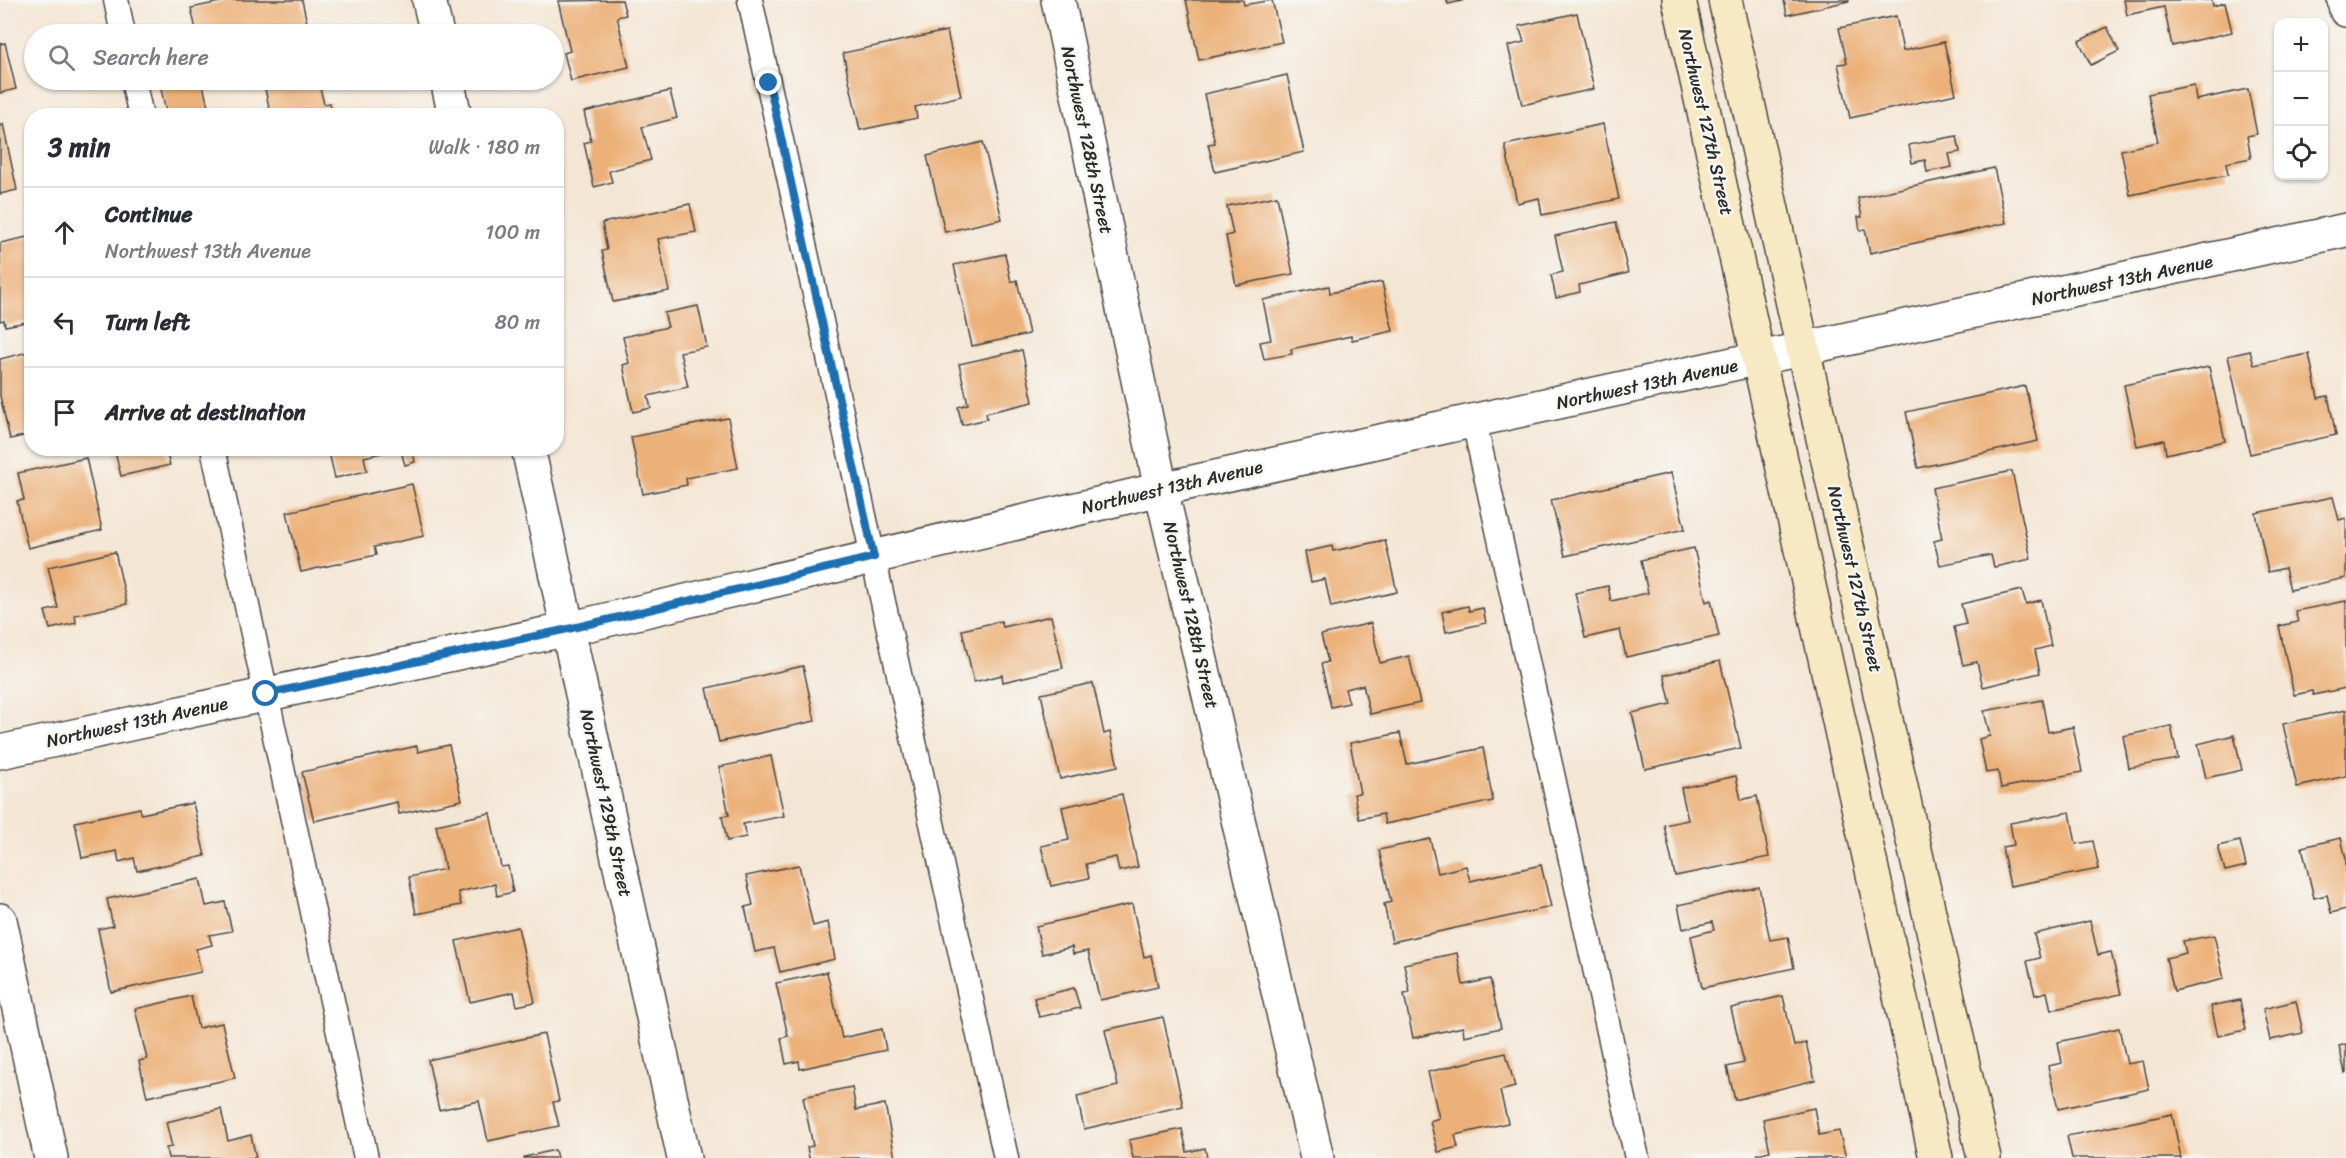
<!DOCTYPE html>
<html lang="en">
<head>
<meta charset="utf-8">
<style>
  body { margin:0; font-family:Sriracha,sans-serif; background:#f7f7f7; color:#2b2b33 }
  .controls { position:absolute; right:18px; top:18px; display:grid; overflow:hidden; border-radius:12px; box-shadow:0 2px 4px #0004 }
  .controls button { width:54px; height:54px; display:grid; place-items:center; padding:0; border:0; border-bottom:2px solid #e1e1e2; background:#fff; color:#2b2b33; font:30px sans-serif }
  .stop { position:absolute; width:18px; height:18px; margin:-14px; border:4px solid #1f6fb2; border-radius:50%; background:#fff }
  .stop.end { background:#1f6fb2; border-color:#fff; box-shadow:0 2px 6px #0008 }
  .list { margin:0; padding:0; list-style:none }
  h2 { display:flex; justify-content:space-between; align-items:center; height:78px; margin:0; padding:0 24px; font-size:26px }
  h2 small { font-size:20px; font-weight:400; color:#7c7c81 }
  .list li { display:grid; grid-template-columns:39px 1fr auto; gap:18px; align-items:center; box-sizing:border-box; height:90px; padding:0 24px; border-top:2px solid #e1e1e2 }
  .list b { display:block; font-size:22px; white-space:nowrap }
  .list p { margin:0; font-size:20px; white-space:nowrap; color:#7c7c81 }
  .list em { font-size:20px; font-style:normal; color:#7c7c81 }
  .icon { flex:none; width:33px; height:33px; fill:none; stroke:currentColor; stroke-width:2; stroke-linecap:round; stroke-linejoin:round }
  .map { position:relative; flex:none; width:2346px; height:1158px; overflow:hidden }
  .search { position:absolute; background:#fff; box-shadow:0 2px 4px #0004; left:24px; top:24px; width:540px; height:66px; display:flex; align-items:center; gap:15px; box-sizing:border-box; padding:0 21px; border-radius:33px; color:#7c7c81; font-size:22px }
  .panel { position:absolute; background:#fff; box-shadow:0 2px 4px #0004; left:24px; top:108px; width:540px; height:348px; border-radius:24px }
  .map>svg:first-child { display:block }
  .building { fill:#ecb179 }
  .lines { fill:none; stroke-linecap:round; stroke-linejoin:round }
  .lane-casing { stroke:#494744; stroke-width:27 }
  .street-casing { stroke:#494744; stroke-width:36 }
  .secondary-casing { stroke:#494744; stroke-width:36 }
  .lane { stroke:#fff; stroke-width:24 }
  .street { stroke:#fff; stroke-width:33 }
  .secondary { stroke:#f6e9c3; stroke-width:33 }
  .route { stroke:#1f6fb2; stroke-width:8 }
  .labels { text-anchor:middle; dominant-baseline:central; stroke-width:5; stroke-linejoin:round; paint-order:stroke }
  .street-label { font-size:18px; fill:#2b2b2b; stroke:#f6f6f2 }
</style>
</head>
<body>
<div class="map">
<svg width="2346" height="1158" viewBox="0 0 2346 1158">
  <rect width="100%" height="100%" fill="#f6f6f2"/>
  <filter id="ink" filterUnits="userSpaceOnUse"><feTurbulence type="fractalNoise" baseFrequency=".0167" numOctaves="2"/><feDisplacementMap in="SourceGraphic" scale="12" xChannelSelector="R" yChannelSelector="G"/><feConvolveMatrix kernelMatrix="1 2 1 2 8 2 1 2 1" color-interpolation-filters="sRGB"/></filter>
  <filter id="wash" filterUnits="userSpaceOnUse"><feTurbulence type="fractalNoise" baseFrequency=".008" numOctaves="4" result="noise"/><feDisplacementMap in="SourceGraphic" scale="24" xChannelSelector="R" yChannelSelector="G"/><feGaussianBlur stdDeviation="1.35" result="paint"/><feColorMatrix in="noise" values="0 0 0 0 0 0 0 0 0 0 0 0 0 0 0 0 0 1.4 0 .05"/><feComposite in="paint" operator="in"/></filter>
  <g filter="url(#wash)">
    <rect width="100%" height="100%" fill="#f4e6d4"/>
    <g id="blocks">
      <g class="building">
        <polygon points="229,0 302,0 307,23 252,34 197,34 191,8"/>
        <polygon points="622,0 626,15 617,17 629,67 571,81 564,53 570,51 558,1"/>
        <polygon points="1186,0 1243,0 1244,5 1272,0 1282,42 1199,60"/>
        <polygon points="1447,0 1462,0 1462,1 1448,4"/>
        <polygon points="1784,0 1849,0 1849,1 1787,15"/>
        <polygon points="2124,0 2212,0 2213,6 2225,3 2232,32 2172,46 2164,7 2127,15"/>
        <polygon points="1577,13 1594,89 1522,105 1508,46 1524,42 1519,26"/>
        <polygon points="1896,16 1903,51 1944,42 1956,94 1850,118 1838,64 1847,63 1839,28"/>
        <polygon points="2107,27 2119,51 2091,65 2079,41"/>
        <polygon points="947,31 961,96 915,107 917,118 860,130 843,53"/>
        <polygon points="5,43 16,89 0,93 0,44"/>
        <polygon points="1287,75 1304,152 1215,172 1208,144 1215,143 1204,94"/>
        <polygon points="159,80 202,80 210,116 167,116"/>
        <polygon points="263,80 318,80 324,104 330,103 333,116 271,116"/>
        <polygon points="2194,85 2196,100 2248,89 2257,134 2247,136 2251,158 2226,163 2228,175 2130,195 2121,150 2158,142 2148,94"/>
        <polygon points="670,91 677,118 642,127 651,160 609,171 612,182 594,187 584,143 591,141 584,112"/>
        <polygon points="0,124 3,124 17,190 0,194"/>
        <polygon points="1603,124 1619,199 1542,215 1539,198 1517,203 1505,145"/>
        <polygon points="1957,136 1960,152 1949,154 1952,167 1927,172 1925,160 1912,163 1909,145"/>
        <polygon points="983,142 1002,219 945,232 927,156"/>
        <polygon points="1994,168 2006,223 1870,253 1865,229 1860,231 1858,217 1862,217 1858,198"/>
        <polygon points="1277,196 1293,274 1236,285 1226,236 1233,234 1227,206"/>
        <polygon points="690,204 696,232 658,239 669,291 613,302 602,251 607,250 602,223"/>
        <polygon points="1616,222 1628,273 1579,285 1580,292 1556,298 1551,275 1563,272 1555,236"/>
        <polygon points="32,236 32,321 5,326 4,320 0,321 0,243"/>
        <polygon points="1005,254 1011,282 1017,280 1029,334 972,346 954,265"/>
        <polygon points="1382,282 1393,331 1352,340 1351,336 1291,349 1292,354 1264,359 1260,342 1271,340 1263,300 1329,286 1330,293"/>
        <polygon points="698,306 707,347 680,352 688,387 648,396 651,408 633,412 623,365 629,363 623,337 668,327 664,313"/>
        <polygon points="1022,350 1033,402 986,413 987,419 962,425 958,407 968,404 959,364"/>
        <polygon points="32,351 32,434 10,439 0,396 0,359"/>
        <polygon points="2250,351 2254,365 2309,354 2318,398 2328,396 2336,435 2250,454 2228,356"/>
        <polygon points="2209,367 2225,441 2166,454 2164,440 2137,446 2124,385"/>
        <polygon points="2025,386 2038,441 1918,468 1906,412"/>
        <polygon points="728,418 738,468 686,478 687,485 643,494 631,437"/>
        <polygon points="114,448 165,448 170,465 121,476"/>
        <polygon points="328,448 399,448 399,449 364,457 367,471 335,478"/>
        <polygon points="400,448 412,448 415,462 405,465"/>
        <polygon points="86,458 102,530 28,548 17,501 24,500 18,473"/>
        <polygon points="2012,471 2031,559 1994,567 1991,555 1940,565 1934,541 1942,539 1932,488"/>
        <polygon points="1671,473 1685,529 1565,556 1551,500"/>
        <polygon points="412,484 424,536 374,547 376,555 301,572 287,512"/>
        <polygon points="2333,497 2339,520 2346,518 2346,578 2290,590 2285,568 2268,572 2256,513"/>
        <polygon points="1385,540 1397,592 1331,607 1325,579 1311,582 1305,552 1332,546 1333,551"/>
        <polygon points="1694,548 1706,602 1711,600 1719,636 1626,657 1620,630 1585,638 1575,593 1608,586 1611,601 1648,593 1641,560"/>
        <polygon points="115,552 127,604 75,615 76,623 50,629 45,611 58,608 48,567"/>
        <polygon points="2022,590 2026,604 2041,600 2051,646 2035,650 2040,673 1983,687 1977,662 1963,665 1954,627 1966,624 1961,604"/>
        <polygon points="2346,601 2346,688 2313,695 2312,691 2294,695 2279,626 2298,622 2295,611"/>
        <polygon points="1468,606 1469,611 1483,608 1486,623 1446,632 1442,612"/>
        <polygon points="1051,616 1063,668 1003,682 1002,675 974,682 962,630 1001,621 1003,627"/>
        <polygon points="1371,623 1380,663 1409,656 1420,703 1370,714 1363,685 1345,689 1349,703 1331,707 1321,664 1328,662 1321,635"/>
        <polygon points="1720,661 1741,748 1645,769 1632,713 1671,704 1664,675"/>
        <polygon points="803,666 815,721 719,742 707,688"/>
        <polygon points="1093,683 1104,734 1110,732 1118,766 1060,779 1041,694"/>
        <polygon points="2042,700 2048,732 2073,727 2082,772 2001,788 1998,771 1986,773 1979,739 1990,736 1984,711"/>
        <polygon points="2346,710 2346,776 2297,787 2283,724"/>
        <polygon points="2171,726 2178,759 2129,768 2123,736"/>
        <polygon points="1400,733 1407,764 1483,748 1493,801 1385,824 1383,814 1359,819 1354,794 1360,793 1350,743"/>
        <polygon points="2234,735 2242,770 2206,778 2198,744"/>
        <polygon points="449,745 462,800 399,814 397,802 314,821 302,772 417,746 418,752"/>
        <polygon points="771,756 784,816 743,824 746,837 727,841 722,816 729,815 719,767"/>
        <polygon points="1736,776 1741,800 1757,796 1769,857 1675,876 1664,825 1688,820 1681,788"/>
        <polygon points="1122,794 1138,867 1119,871 1116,857 1086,864 1089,878 1051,886 1041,846 1069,840 1062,807"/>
        <polygon points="193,803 205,856 137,871 134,858 119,862 117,851 82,858 75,822 140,808 141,814"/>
        <polygon points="2070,812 2076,844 2093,841 2099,869 2010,886 2002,847 2014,845 2010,823"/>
        <polygon points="490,813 501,867 508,866 513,892 497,896 495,884 458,892 461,905 416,914 409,877 445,869 436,825"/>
        <polygon points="2341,838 2346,859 2346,909 2331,913 2327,895 2314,898 2302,847"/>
        <polygon points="1430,839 1438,873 1466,866 1470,881 1541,865 1551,907 1392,942 1384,904 1391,902 1379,850"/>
        <polygon points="2240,841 2246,866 2225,871 2218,846"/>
        <polygon points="799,865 813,926 828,922 835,959 780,972 774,948 755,952 745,907 753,905 746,876"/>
        <polygon points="200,879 206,906 225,902 232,931 209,935 212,945 196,949 201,972 111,992 98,929 113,926 107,899"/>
        <polygon points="1759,887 1770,940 1788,937 1794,968 1702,988 1691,936 1714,930 1712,922 1683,929 1678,905"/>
        <polygon points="1132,904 1144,957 1151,955 1158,987 1100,1000 1088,951 1073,954 1072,947 1042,954 1036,926"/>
        <polygon points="2090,921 2098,955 2111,952 2121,994 2051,1010 2047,992 2035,995 2027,961 2040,958 2034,934"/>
        <polygon points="518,927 535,1002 517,1006 514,992 470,1002 456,941"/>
        <polygon points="2214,935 2224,979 2174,991 2166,958 2186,953 2183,941"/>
        <polygon points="1457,953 1463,985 1490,979 1501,1028 1464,1036 1463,1027 1413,1038 1404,994 1410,993 1404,964"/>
        <polygon points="827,972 842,1038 882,1029 886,1050 800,1069 799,1061 786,1064 781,1038 788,1036 776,983"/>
        <polygon points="1074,988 1080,1008 1039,1017 1034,998"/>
        <polygon points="191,996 198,1028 222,1023 235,1078 147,1097 139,1061 147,1059 135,1009"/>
        <polygon points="1783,996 1794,1046 1806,1043 1815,1080 1735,1100 1727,1067 1744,1063 1731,1008"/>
        <polygon points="2240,1000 2246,1030 2218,1036 2211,1006"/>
        <polygon points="2296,1001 2303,1033 2270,1040 2263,1009"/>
        <polygon points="1163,1017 1183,1106 1084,1129 1077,1096 1118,1086 1105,1030"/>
        <polygon points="2119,1028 2127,1064 2143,1061 2149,1089 2058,1109 2048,1066 2062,1063 2058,1042"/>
        <polygon points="544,1034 559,1101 553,1102 559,1126 488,1141 479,1101 439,1110 428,1060"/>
        <polygon points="2346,1044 2346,1072 2345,1073 2339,1046"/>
        <polygon points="1506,1053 1515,1087 1500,1091 1508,1123 1455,1135 1458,1147 1438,1152 1430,1121 1439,1118 1428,1072"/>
        <polygon points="852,1087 856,1110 885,1104 895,1158 809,1158 807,1147 813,1146 803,1097"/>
        <polygon points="1814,1108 1819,1135 1839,1131 1846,1158 1758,1158 1757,1154 1770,1151 1763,1119"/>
        <polygon points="221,1109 228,1141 251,1135 256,1158 168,1158 166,1148 172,1147 166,1122"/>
        <polygon points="2172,1114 2181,1158 2072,1158 2067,1136"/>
        <polygon points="1182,1129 1187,1152 1205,1148 1207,1158 1133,1158 1129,1140"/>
        <polygon points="555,1150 557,1158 524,1158 524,1157"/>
      </g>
    </g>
  </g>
  <g filter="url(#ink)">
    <use href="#blocks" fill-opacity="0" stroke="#494744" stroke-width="1.5"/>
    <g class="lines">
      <g class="lane-casing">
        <g id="lane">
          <polyline points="116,0 123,34"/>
          <polyline points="750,0 1006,1158"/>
          <polyline points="133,80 141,116"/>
          <polyline points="1474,421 1637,1158"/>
          <polyline points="213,448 366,1158"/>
        </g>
      </g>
      <g class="street-casing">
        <g id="street">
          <polyline points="429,0 437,34"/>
          <polyline points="1058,0 1161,489 1317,1158"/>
          <polyline points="2344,0 2346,10"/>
          <polyline points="447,80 455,116"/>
          <polyline points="528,448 684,1158"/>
          <polyline points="0,752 568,629 1161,489 2346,230"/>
          <polyline points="0,920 51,1158"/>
        </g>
      </g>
      <g class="secondary-casing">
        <g id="secondary">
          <polyline points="1679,0 1936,1158"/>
          <polyline points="1725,0 1984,1158"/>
        </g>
      </g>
      <use href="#lane" class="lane"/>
      <use href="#street" class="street"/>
      <use href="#secondary" class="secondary"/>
    </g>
  </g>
  <g class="lines" filter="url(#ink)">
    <polyline class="route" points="266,694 568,629 874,557 769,83"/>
  </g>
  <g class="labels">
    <g class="street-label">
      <text transform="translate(1706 122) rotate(77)">Northwest 127th Street</text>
      <text transform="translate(1087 140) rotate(78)">Northwest 128th Street</text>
      <text transform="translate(2122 280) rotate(-12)">Northwest 13th Avenue</text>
      <text transform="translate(1647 384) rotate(-12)">Northwest 13th Avenue</text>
      <text transform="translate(1172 487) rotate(-13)">Northwest 13th Avenue</text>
      <text transform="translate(1855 579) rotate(77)">Northwest 127th Street</text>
      <text transform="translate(1191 615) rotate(77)">Northwest 128th Street</text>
      <text transform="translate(137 722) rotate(-12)">Northwest 13th Avenue</text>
      <text transform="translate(606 803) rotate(78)">Northwest 129th Street</text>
    </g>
  </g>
</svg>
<div class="controls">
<button>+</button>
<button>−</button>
<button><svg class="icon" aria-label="locate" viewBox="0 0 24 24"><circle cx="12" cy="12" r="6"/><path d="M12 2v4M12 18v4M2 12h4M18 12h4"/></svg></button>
</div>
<div class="stop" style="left:266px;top:694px"></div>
<div class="stop end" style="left:769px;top:83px"></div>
<div class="search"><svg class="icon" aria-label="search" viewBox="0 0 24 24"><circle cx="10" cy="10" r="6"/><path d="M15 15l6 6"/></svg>Search here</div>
<section class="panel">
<h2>3 min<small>Walk · 180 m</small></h2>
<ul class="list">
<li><svg class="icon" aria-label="ahead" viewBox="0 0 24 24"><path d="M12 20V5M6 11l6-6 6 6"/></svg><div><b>Continue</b><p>Northwest 13th Avenue</p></div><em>100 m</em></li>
<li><svg class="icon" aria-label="left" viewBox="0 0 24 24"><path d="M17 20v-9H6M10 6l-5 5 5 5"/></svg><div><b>Turn left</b></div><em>80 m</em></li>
<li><svg class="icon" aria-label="arrive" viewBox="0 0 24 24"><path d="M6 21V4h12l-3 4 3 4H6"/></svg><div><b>Arrive at destination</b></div></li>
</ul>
</section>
</div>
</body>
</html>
